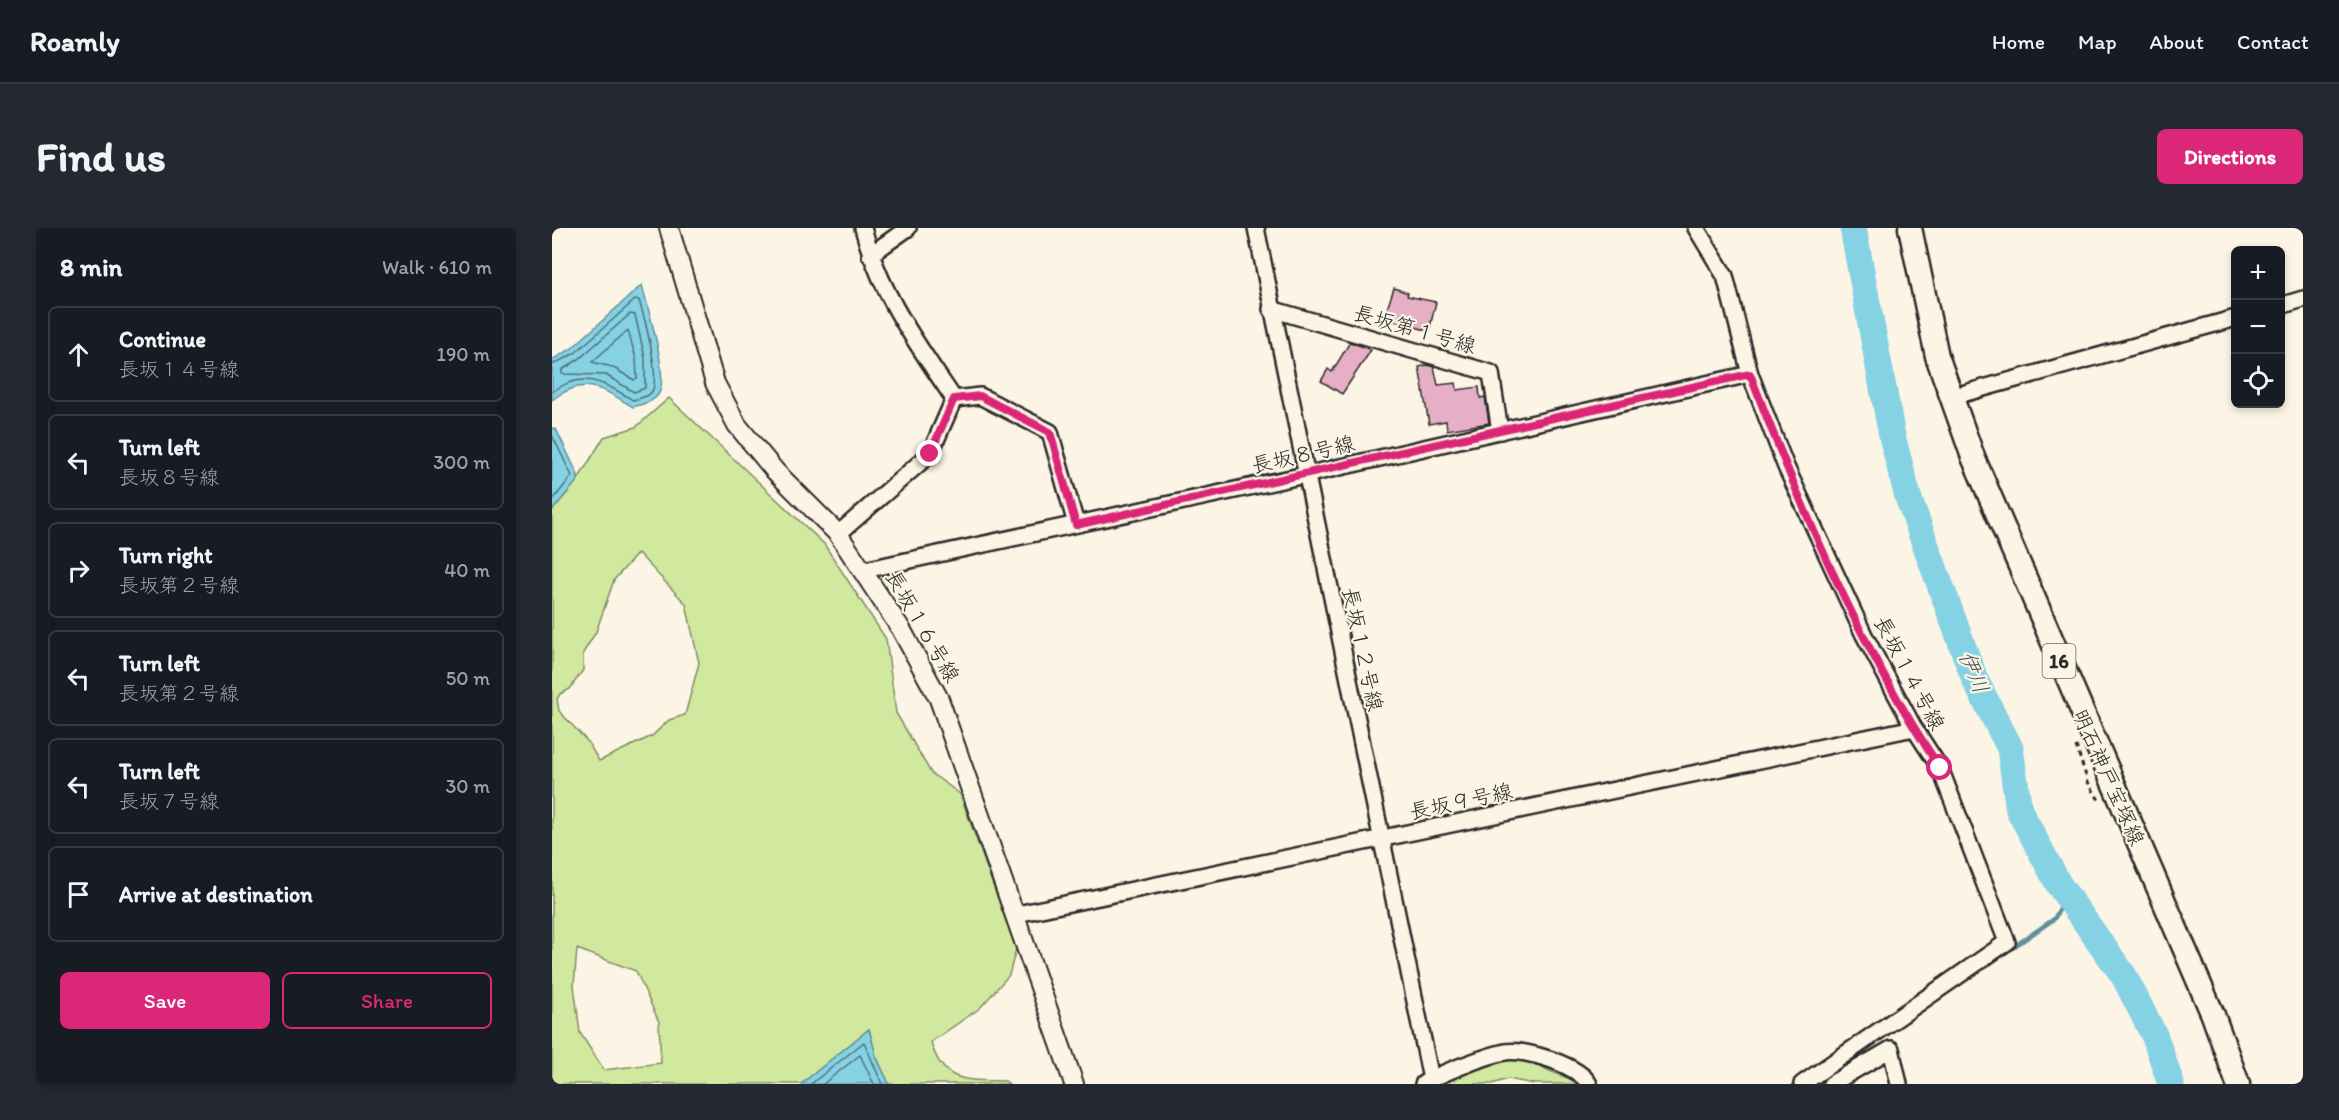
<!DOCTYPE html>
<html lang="en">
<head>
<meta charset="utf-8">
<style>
  body { margin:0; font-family:Itim,"Klee One",sans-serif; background:#242831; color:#f1f3f6 }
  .controls { position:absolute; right:18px; top:18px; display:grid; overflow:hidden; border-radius:9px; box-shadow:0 3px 9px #0003 }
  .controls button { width:54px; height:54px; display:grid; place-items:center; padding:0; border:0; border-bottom:2px solid #363941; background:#171b24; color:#f1f3f6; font:30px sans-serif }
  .stop { position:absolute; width:18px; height:18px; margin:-14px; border:4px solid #db2777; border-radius:50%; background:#fff }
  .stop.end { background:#db2777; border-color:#fff; box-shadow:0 2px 6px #0008 }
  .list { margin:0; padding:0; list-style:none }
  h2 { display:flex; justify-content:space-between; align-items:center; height:78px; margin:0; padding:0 24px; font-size:26px }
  h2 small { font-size:20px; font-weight:400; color:#9ea1a6 }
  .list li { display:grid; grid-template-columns:39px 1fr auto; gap:18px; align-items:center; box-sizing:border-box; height:96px; margin:0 12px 12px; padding:0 12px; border:2px solid #363941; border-radius:9px }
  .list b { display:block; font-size:22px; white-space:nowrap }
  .list p { margin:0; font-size:20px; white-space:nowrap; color:#9ea1a6 }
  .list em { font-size:20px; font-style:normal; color:#9ea1a6 }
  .actions { display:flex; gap:12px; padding:18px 24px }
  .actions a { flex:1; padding:14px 0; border:2px solid #db2777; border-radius:9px; text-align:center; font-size:21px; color:#db2777 }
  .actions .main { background:#db2777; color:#fff }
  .icon { flex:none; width:33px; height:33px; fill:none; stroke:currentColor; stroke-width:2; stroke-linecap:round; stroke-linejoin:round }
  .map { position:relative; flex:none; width:1751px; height:856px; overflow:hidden; border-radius:9px }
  header { display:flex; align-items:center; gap:36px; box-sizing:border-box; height:84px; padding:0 30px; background:#171b24; border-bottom:2px solid #363941 }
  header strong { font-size:28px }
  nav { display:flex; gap:33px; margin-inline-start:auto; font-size:21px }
  .intro { display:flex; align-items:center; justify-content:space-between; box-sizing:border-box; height:144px; padding:0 36px }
  h1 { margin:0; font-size:42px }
  .button { padding:15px 27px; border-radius:9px; background:#db2777; color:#fff; font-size:21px; font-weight:700 }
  main { display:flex; gap:36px; padding:0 36px }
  aside { flex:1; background:#171b24; border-radius:9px; box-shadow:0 3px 9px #0003 }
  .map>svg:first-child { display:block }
  .green { fill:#d1e99e; stroke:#7e8a64; stroke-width:1.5; fill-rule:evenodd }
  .water { fill:#85d2e4; stroke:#618f9a; stroke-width:1.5 }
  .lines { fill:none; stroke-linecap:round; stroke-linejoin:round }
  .shore { stroke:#4f6e75; stroke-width:1.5 }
  .stream { stroke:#618f9a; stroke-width:4.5 }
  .river { stroke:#85d2e4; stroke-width:27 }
  .building { fill:#e6afc6; stroke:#2b2b2b; stroke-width:1.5 }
  .minor-casing { stroke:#2b2b2b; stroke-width:20 }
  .tertiary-casing { stroke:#2b2b2b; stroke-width:22 }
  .primary-casing { stroke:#2b2b2b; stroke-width:27 }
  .path { stroke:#2b2b2b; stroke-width:3; stroke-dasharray:4.5 4.5; stroke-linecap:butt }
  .minor { stroke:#fcf5e5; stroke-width:15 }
  .tertiary { stroke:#fcf5e5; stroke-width:18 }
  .primary { stroke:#fcf5e5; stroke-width:22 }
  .route { stroke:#db2777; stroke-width:8 }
  .labels { text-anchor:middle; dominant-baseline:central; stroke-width:4.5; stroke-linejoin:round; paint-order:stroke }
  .shield { fill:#fcf5e5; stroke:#6a6863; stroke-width:1.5 }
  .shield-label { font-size:20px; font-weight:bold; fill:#2b2b2b }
  .street-label { font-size:21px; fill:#2b2b2b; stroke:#fcf5e5 }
  .water-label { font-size:22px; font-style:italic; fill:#425559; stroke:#fcf5e5 }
</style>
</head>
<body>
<header>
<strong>Roamly</strong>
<nav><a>Home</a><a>Map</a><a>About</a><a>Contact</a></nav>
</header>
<div class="intro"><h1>Find us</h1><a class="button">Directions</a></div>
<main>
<aside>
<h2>8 min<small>Walk · 610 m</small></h2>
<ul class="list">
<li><svg class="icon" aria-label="ahead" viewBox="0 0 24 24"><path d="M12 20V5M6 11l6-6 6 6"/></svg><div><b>Continue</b><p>長坂１４号線</p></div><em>190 m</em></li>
<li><svg class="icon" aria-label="left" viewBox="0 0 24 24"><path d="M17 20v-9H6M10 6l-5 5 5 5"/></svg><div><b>Turn left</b><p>長坂８号線</p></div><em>300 m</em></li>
<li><svg class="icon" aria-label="right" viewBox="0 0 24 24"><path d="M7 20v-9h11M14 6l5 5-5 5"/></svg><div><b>Turn right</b><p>長坂第２号線</p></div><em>40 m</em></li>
<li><svg class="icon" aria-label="left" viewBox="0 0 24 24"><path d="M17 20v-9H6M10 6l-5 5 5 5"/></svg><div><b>Turn left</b><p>長坂第２号線</p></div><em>50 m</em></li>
<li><svg class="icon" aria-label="left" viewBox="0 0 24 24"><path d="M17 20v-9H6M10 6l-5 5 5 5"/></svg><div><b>Turn left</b><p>長坂７号線</p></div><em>30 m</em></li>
<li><svg class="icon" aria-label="arrive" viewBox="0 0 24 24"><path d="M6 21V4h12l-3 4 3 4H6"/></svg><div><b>Arrive at destination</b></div></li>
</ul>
<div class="actions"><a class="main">Save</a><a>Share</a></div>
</aside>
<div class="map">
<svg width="1751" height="856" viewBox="0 0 1751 856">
  <rect width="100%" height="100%" fill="#fcf5e5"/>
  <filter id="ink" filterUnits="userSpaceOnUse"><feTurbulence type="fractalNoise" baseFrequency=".0167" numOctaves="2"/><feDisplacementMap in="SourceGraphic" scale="12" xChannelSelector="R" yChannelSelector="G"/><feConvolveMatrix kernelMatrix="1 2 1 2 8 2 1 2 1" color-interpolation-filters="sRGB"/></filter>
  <g filter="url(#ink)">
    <g class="green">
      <path d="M117,170l155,146 62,95 10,74 35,60 29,21 56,155 -7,26 -29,33 -49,34c11,42 36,38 74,39l4,3h-120l-13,-28 -7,-27 -68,55h-249v-573l25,-30 27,-44 32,-10zM86,325l48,51 13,59 -14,52 -16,5 -17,16 -53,25 -12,-20 -28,-30 -2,-12 3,-5 10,-5 13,-19v-17l13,-21 18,-52zM25,721l59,22 23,51 2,41 -57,7 -24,-37 -6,-48z"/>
      <polygon points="968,831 1030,856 982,856 956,851 940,856 890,856 940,834"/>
    </g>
    <g class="water">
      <path d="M90,57c6,24 25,84 18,106 -4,11 -18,13 -27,16 -31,-19 -49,-32 -81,-7v-40l19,-11z"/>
      <polygon points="0,200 4,201 26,247 25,253 0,283"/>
      <polygon points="317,801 324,828 337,856 249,856"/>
    </g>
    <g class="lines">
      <g class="shore">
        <polygon points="78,86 83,87 93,130 93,160 82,164 54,147 10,146 10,142 27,131"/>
        <polygon points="76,102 84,131 85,150 82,152 60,139 40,134"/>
        <path d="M0,137l23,-12 60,-53h4c6,19 20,72 14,89 -2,8 -14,9 -20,11 -29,-17 -50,-31 -81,-8"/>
        <polyline points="0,207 20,248 0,273"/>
        <polyline points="259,856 312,814 330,856"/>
        <polyline points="271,856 308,827 322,856"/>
      </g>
      <polyline class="stream" points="1415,751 1502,691 1511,675 1507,657"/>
      <polyline class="river" points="1301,0 1340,208 1356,269 1423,452 1458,520 1467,582 1507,657 1572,748 1603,809 1619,856"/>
    </g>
    <g class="building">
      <polygon points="842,60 856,65 855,68 884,74 877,103 832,90"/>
      <polygon points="798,114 819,122 790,166 769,153 776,141 780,144"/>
      <polygon points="875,137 882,139 886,157 904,155 905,162 927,159 928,170 933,169 937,195 895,202 894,193 877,196 867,139"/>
    </g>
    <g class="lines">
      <g class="minor-casing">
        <g id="minor">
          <path d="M311,0c18,68 53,114 91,171"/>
          <polyline points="704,0 879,851"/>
          <polyline points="1144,0 1173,48 1198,146 1234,239 1312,407 1362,500 1388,540 1455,714 1250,856"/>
          <polyline points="318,27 356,0"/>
          <polyline points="1728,78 1751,71"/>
          <polyline points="719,81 939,145 948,203"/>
          <polyline points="1399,169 1684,90"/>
          <polyline points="402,171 428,168 498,204 524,296"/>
          <polyline points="286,306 378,226 402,171"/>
          <polyline points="312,342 753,247 1198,146"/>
          <polyline points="465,686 1362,500"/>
          <path d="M871,856c17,-11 63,-28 82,-32 20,-4 75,14 84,32"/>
          <polyline points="1279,856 1339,821 1347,856"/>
        </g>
      </g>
      <g class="tertiary-casing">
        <polyline id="tertiary" points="117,0 163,155 185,197 223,243 286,306 349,401 387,471 522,856"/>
      </g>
      <g class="primary-casing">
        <polyline id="primary" points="1358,0 1385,128 1421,229 1661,787 1686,856"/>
      </g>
      <polyline class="path" points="1524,518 1536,554 1547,572"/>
      <use href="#minor" class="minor"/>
      <use href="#tertiary" class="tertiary"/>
      <use href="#primary" class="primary"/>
    </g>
  </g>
  <g class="lines" filter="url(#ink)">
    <path class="route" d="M378,226l24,-55 26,-3 70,36 26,93 674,-151c51,133 111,276 190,394"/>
  </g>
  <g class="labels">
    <rect class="shield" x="1490.5" y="416" width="33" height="34" rx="4.5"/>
    <g class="shield-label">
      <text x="1507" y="433">16</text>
    </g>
    <g class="street-label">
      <text transform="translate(863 101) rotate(16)">長坂第１号線</text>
      <text transform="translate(751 226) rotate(-13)">長坂８号線</text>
      <text transform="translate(371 398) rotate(60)">長坂１６号線</text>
      <text transform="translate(811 421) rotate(78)">長坂１２号線</text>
      <text transform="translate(1358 445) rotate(62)">長坂１４号線</text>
      <text transform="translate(1557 549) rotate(66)">明石神戸宝塚線</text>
      <text transform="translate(909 573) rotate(-12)">長坂９号線</text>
    </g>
    <g class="water-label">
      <text transform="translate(1422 444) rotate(67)">伊川</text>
    </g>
  </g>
</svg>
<div class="controls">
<button>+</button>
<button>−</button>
<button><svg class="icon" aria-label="locate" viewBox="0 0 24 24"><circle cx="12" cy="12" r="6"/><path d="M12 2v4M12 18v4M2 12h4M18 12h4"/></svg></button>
</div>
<div class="stop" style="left:1388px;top:540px"></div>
<div class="stop end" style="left:378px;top:226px"></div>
</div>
</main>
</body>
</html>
